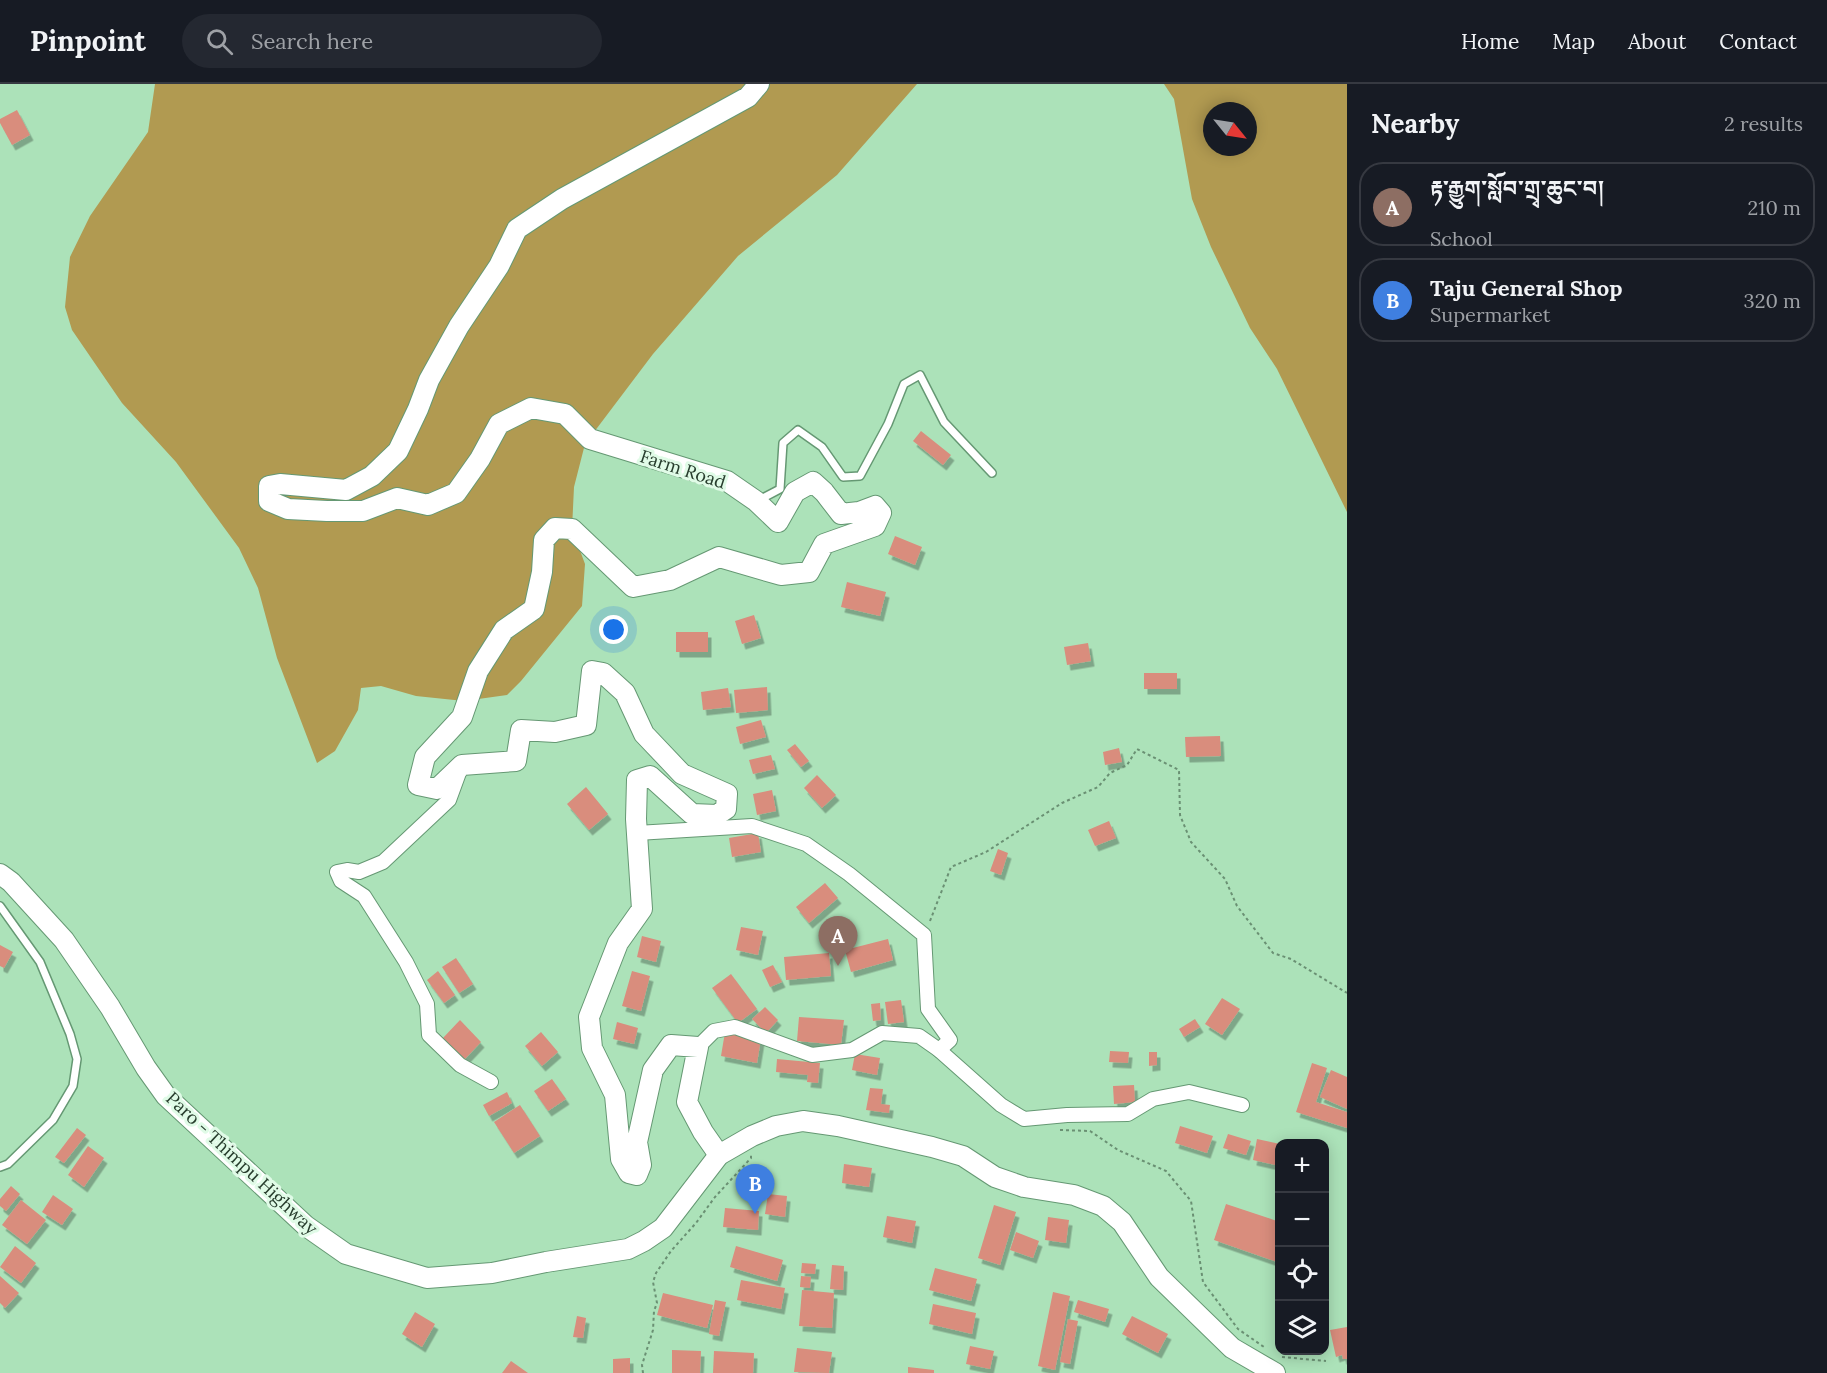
<!DOCTYPE html>
<html lang="en">
<head>
<meta charset="utf-8">
<style>
  body { margin:0; font-family:Lora,"Noto Serif Tibetan",serif; background:#242831; color:#f1f3f6 }
  .controls { position:absolute; right:18px; bottom:18px; display:grid; overflow:hidden; border-radius:12px; box-shadow:0 3px 15px #0003 }
  .controls button { width:54px; height:54px; display:grid; place-items:center; padding:0; border:0; border-bottom:2px solid #363941; background:#171b24; color:#f1f3f6; font:30px sans-serif }
  .compass { position:absolute; left:1203px; top:18px; width:54px; height:54px; border-radius:50%; background:#171b24; box-shadow:0 3px 15px #0003; rotate:120deg }
  .you { position:absolute; left:614px; top:546px; width:21px; height:21px; margin:-15px; border:4px solid #fff; border-radius:50%; background:#1a73e8; box-shadow:0 0 0 9px #1a73e833 }
  .badge { display:grid; place-items:center; width:39px; height:39px; border-radius:50%; background:#0f766e; color:#fff; font-size:20px; font-weight:700 }
  .pin { position:absolute; translate:-50% -50px; filter:drop-shadow(0 2px 3px #0008) }
  .pin::after { content:''; position:absolute; top:32px; width:21px; height:18px; background:inherit; clip-path:polygon(0 0,100% 0,50% 100%) }
  .list { margin:0; padding:0; list-style:none }
  h2 { display:flex; justify-content:space-between; align-items:center; height:78px; margin:0; padding:0 24px; font-size:26px }
  h2 small { font-size:20px; font-weight:400; color:#9ea1a6 }
  .list li { display:grid; grid-template-columns:39px 1fr auto; gap:18px; align-items:center; box-sizing:border-box; height:84px; margin:0 12px 12px; padding:0 12px; border:2px solid #363941; border-radius:24px }
  .list b { display:block; font-size:22px; white-space:nowrap }
  .list p { margin:0; font-size:20px; white-space:nowrap; color:#9ea1a6 }
  .list em { font-size:20px; font-style:normal; color:#9ea1a6 }
  .icon { flex:none; width:33px; height:33px; fill:none; stroke:currentColor; stroke-width:2; stroke-linecap:round; stroke-linejoin:round }
  .map { position:relative; flex:none; width:1347px; height:1289px; overflow:hidden }
  header { display:flex; align-items:center; gap:36px; box-sizing:border-box; height:84px; padding:0 30px; background:#171b24; border-bottom:2px solid #363941 }
  header strong { font-size:28px }
  nav { display:flex; gap:33px; margin-inline-start:auto; font-size:21px }
  .search { width:420px; height:54px; background:#242831; display:flex; align-items:center; gap:15px; box-sizing:border-box; padding:0 21px; border-radius:33px; color:#9ea1a6; font-size:22px }
  main { display:flex }
  aside { flex:1; background:#171b24 }
  .map>svg:first-child { display:block }
  .forest { fill:#b19a51; fill-rule:evenodd }
  .building { fill:#d98d7d; filter:url(#shadow) }
  .lines { fill:none; stroke-linecap:round; stroke-linejoin:round }
  .lane-casing { stroke:#659873; stroke-width:10 }
  .street-casing { stroke:#659873; stroke-width:16 }
  .secondary-casing { stroke:#659873; stroke-width:22 }
  .path { stroke:#6a9073; stroke-width:2; stroke-dasharray:3 3; stroke-linecap:butt }
  .lane { stroke:#fff; stroke-width:7 }
  .street { stroke:#fff; stroke-width:14 }
  .secondary { stroke:#fff; stroke-width:20 }
  .labels { text-anchor:middle; dominant-baseline:central; stroke-width:6; stroke-linejoin:round; paint-order:stroke }
  .street-label { font-size:18px; fill:#273d2d; stroke:#e0fbe7 }
</style>
</head>
<body>
<header>
<strong>Pinpoint</strong>
<div class="search"><svg class="icon" aria-label="search" viewBox="0 0 24 24"><circle cx="10" cy="10" r="6"/><path d="M15 15l6 6"/></svg>Search here</div>
<nav><a>Home</a><a>Map</a><a>About</a><a>Contact</a></nav>
</header>
<main>
<div class="map">
<svg width="1347" height="1289" viewBox="0 0 1347 1289">
  <defs>
    <filter id="shadow"><feDropShadow dx="3.5" dy="5.5" stdDeviation="0" flood-color="#0004"/></filter>
  </defs>
  <rect width="100%" height="100%" fill="#ace2b9"/>
  <g class="forest">
    <polygon points="155,0 917,0 837,91 738,172 653,270 585,360 574,403 572,445 585,480 582,522 521,597 507,611 464,617 416,612 381,602 361,604 358,626 335,667 317,679 277,574 258,504 239,464 176,378 122,319 72,246 65,223 70,173 90,132 148,48"/>
    <path d="M1164,0h183v428l-70,-143 -27,-41 -39,-81 -19,-48 -18,-100zM1212,27h36v36h-36z"/>
  </g>
  <g class="building">
    <polygon points="17,26 30,51 12,61 0,39 0,35"/>
    <polygon points="921,347 951,371 943,381 913,357"/>
    <polygon points="895,452 922,463 915,481 888,470"/>
    <polygon points="847,498 886,508 880,532 841,523"/>
    <polygon points="754,531 761,554 742,560 735,537"/>
    <rect x="676" y="548" width="32" height="20"/>
    <polygon points="1088,559 1091,577 1067,581 1064,563"/>
    <rect x="1144" y="589" width="33" height="16"/>
    <polygon points="767,603 768,626 736,629 734,606"/>
    <polygon points="728,604 731,623 703,626 701,608"/>
    <polygon points="761,636 766,653 740,660 736,643"/>
    <polygon points="1220,652 1221,672 1186,673 1185,653"/>
    <polygon points="795,660 809,677 801,683 787,666"/>
    <polygon points="1119,664 1122,678 1105,681 1103,668"/>
    <polygon points="771,671 775,685 753,690 749,676"/>
    <polygon points="817,691 836,711 822,724 804,704"/>
    <polygon points="586,703 608,730 589,746 567,720"/>
    <polygon points="772,706 776,727 757,731 753,710"/>
    <polygon points="1109,737 1116,754 1095,762 1088,746"/>
    <polygon points="758,749 761,768 732,773 729,754"/>
    <polygon points="998,765 1008,769 1001,791 990,787"/>
    <polygon points="825,799 838,814 809,839 796,823"/>
    <polygon points="741,843 763,847 758,871 736,866"/>
    <polygon points="642,852 661,857 656,878 637,873"/>
    <polygon points="888,855 893,876 851,888 845,866"/>
    <polygon points="0,861 13,868 4,884 0,882"/>
    <polygon points="829,869 831,892 786,896 784,873"/>
    <polygon points="456,874 473,900 459,909 442,883"/>
    <polygon points="773,881 782,898 770,903 762,886"/>
    <polygon points="438,887 455,911 444,919 427,896"/>
    <polygon points="632,887 650,892 641,927 622,922"/>
    <polygon points="731,890 757,925 738,939 712,904"/>
    <polygon points="1222,914 1240,925 1222,951 1205,940"/>
    <polygon points="901,916 904,938 888,940 885,918"/>
    <polygon points="880,919 881,936 873,937 871,920"/>
    <polygon points="765,923 778,936 766,949 752,935"/>
    <polygon points="799,933 844,936 841,961 797,957"/>
    <polygon points="1195,935 1200,943 1184,953 1179,945"/>
    <polygon points="460,936 481,958 464,976 442,955"/>
    <polygon points="617,938 638,944 634,960 613,955"/>
    <polygon points="541,948 558,968 542,982 525,962"/>
    <polygon points="725,948 761,955 757,979 721,972"/>
    <polygon points="1110,967 1129,968 1128,979 1109,978"/>
    <polygon points="1149,968 1157,968 1157,981 1149,982"/>
    <polygon points="855,970 880,974 877,991 852,986"/>
    <polygon points="777,975 820,979 818,999 807,998 808,991 776,988"/>
    <polygon points="1312,979 1327,984 1316,1018 1347,1028 1347,1044 1296,1028"/>
    <polygon points="1331,986 1347,993 1347,1025 1320,1013"/>
    <polygon points="552,995 566,1015 548,1027 534,1007"/>
    <polygon points="1134,1001 1135,1018 1114,1020 1113,1002"/>
    <polygon points="870,1004 883,1005 881,1020 890,1021 889,1029 866,1026"/>
    <polygon points="507,1008 512,1019 489,1032 483,1021"/>
    <polygon points="520,1021 540,1052 514,1069 494,1038"/>
    <polygon points="1180,1042 1213,1052 1207,1069 1175,1059"/>
    <polygon points="77,1044 86,1051 64,1079 55,1073"/>
    <polygon points="1228,1050 1251,1057 1246,1071 1223,1064"/>
    <polygon points="1257,1055 1280,1060 1280,1082 1253,1076"/>
    <polygon points="88,1062 104,1074 84,1103 68,1091"/>
    <polygon points="844,1080 872,1084 869,1103 842,1099"/>
    <polygon points="11,1102 20,1110 6,1127 0,1122 0,1115"/>
    <polygon points="768,1110 787,1112 785,1133 765,1130"/>
    <polygon points="53,1111 73,1125 62,1141 42,1128"/>
    <polygon points="21,1116 46,1136 27,1160 2,1141"/>
    <polygon points="1226,1120 1280,1138 1280,1179 1214,1156"/>
    <polygon points="994,1121 1016,1128 1000,1181 978,1174"/>
    <polygon points="725,1124 759,1127 758,1146 723,1143"/>
    <polygon points="887,1132 916,1137 912,1159 883,1153"/>
    <polygon points="1048,1133 1069,1136 1066,1159 1045,1156"/>
    <polygon points="1016,1148 1039,1157 1033,1174 1010,1166"/>
    <polygon points="15,1162 36,1179 21,1199 0,1183"/>
    <polygon points="736,1162 783,1176 777,1197 730,1183"/>
    <polygon points="802,1179 816,1180 815,1190 801,1189"/>
    <polygon points="832,1181 844,1182 843,1206 830,1205"/>
    <polygon points="935,1184 977,1195 971,1217 929,1206"/>
    <polygon points="0,1192 19,1209 5,1224 0,1219"/>
    <polygon points="801,1192 811,1193 810,1204 800,1203"/>
    <polygon points="741,1196 785,1204 781,1225 737,1216"/>
    <polygon points="802,1206 834,1209 832,1244 799,1242"/>
    <polygon points="1053,1208 1070,1212 1055,1286 1038,1282"/>
    <polygon points="663,1209 713,1221 707,1244 657,1231"/>
    <polygon points="715,1216 726,1218 719,1252 709,1250"/>
    <polygon points="1078,1216 1109,1225 1105,1238 1074,1228"/>
    <polygon points="933,1220 976,1229 972,1250 929,1240"/>
    <polygon points="415,1228 435,1240 422,1263 402,1250"/>
    <polygon points="577,1232 586,1234 583,1254 573,1253"/>
    <polygon points="1132,1232 1168,1250 1158,1269 1122,1250"/>
    <polygon points="1068,1235 1078,1237 1070,1280 1060,1278"/>
    <polygon points="1347,1243 1347,1275 1343,1275 1342,1271 1336,1273 1330,1246"/>
    <polygon points="970,1262 994,1267 990,1285 966,1280"/>
    <polygon points="797,1264 832,1268 829,1289 794,1288"/>
    <polygon points="672,1266 701,1267 700,1289 672,1289"/>
    <polygon points="714,1267 754,1269 753,1289 713,1289"/>
    <polygon points="630,1274 630,1289 613,1289 613,1275"/>
    <polygon points="511,1277 528,1289 502,1289"/>
    <polygon points="908,1283 934,1286 934,1289 908,1289"/>
  </g>
  <g class="lines">
    <g class="lane-casing">
      <g id="lane">
        <polyline points="759,416 780,405 783,359 798,346 822,363 843,393 860,392 888,340 904,300 920,291 944,338 992,389"/>
        <polyline points="0,822 40,878 70,950 77,975 73,1002 53,1036 8,1080 0,1083"/>
      </g>
    </g>
    <g class="street-casing">
      <g id="street">
        <polyline points="460,686 449,716 383,778 359,788 347,786 337,788 341,797 364,812 406,878 427,920 429,951 460,981 491,998"/>
        <polyline points="637,749 752,742 806,760 849,790 924,851 928,925 950,956 939,966"/>
        <polyline points="698,963 714,947 735,943 812,971 852,966 882,949 919,952 939,966 1001,1021 1024,1035 1067,1031 1128,1030 1153,1015 1189,1008 1242,1021"/>
      </g>
    </g>
    <g class="secondary-casing">
      <g id="secondary">
        <polyline points="0,790 11,798 64,856 110,923 146,984 166,1012 306,1142 346,1170 427,1194 492,1189 546,1178 628,1165 644,1157 663,1144 719,1071 752,1052 776,1042 803,1037 838,1042 932,1063 963,1072 995,1093 1024,1103 1074,1111 1103,1122 1122,1138 1159,1193 1232,1264 1275,1289"/>
        <polyline points="719,1071 703,1048 687,1018 698,963 671,961 653,986 637,1058 641,1081 637,1091 629,1089 621,1075 615,1011 592,964 589,933 618,859 642,825 636,735 637,696 650,692 692,730 717,731 726,725 727,710 682,690 644,650 625,609 603,589 592,587 586,641 555,648 521,646 516,677 462,681 437,705 418,701 425,673 462,633 478,587 504,546 534,525 542,488 544,456 555,444 572,445 633,503 670,496 719,473 781,491 809,488 824,460 875,442 881,429 875,422 859,428 841,430 824,408 813,398 795,408 778,438 756,417 727,397 590,355 565,330 531,324 499,340 480,375 456,409 428,421 397,414 363,427 327,427 288,425 269,417 269,402 280,400 346,406 372,392 398,367 418,325 429,296 459,242 499,182 517,145 562,115 748,13 759,0"/>
      </g>
    </g>
    <g class="path">
      <polyline points="930,837 951,783 986,768 1062,719 1098,703 1110,689 1127,681 1137,665 1179,686 1180,731 1191,758 1225,795 1237,822 1273,869 1291,875 1347,909"/>
      <polyline points="1060,1046 1090,1047 1118,1066 1166,1087 1191,1117 1203,1198 1238,1245 1264,1263"/>
      <polyline points="1282,1273 1326,1277"/>
      <polyline points="643,1289 642,1281 653,1246 654,1227 657,1219 653,1198 656,1189 671,1167 696,1139 715,1113 751,1074 751,1070"/>
    </g>
    <use href="#lane" class="lane"/>
    <use href="#street" class="street"/>
    <use href="#secondary" class="secondary"/>
  </g>
  <g class="labels">
    <g class="street-label">
      <text transform="translate(683 385) rotate(18)">Farm Road</text>
      <text transform="translate(242 1079) rotate(43)">Paro - Thimpu Highway</text>
    </g>
  </g>
</svg>
<div class="controls">
<button>+</button>
<button>−</button>
<button><svg class="icon" aria-label="locate" viewBox="0 0 24 24"><circle cx="12" cy="12" r="6"/><path d="M12 2v4M12 18v4M2 12h4M18 12h4"/></svg></button>
<button><svg class="icon" aria-label="layers" viewBox="0 0 24 24"><path d="M12 4l9 5-9 5-9-5zM3 14l9 5 9-5"/></svg></button>
</div>
<svg class="compass" viewBox="-18 -18 36 36"><path d="M0-13l5 13h-10z" fill="#e53935"/><path d="M0 13l5-13h-10z" fill="#9ea1a6"/></svg>
<div class="you"></div>
<div class="pin badge" style="left:838px;top:882px;background:#8d6e63">A</div>
<div class="pin badge" style="left:755px;top:1130px;background:#3f7fe0">B</div>
</div>
<aside>
<h2>Nearby<small>2 results</small></h2>
<ul class="list">
<li><span class="badge" style="background:#8d6e63">A</span><div><b>རྟ་རྒྱུག་སློབ་གྲྭ་ཆུང་བ།</b><p>School</p></div><em>210 m</em></li>
<li><span class="badge" style="background:#3f7fe0">B</span><div><b>Taju General Shop</b><p>Supermarket</p></div><em>320 m</em></li>
</ul>
</aside>
</main>
</body>
</html>
